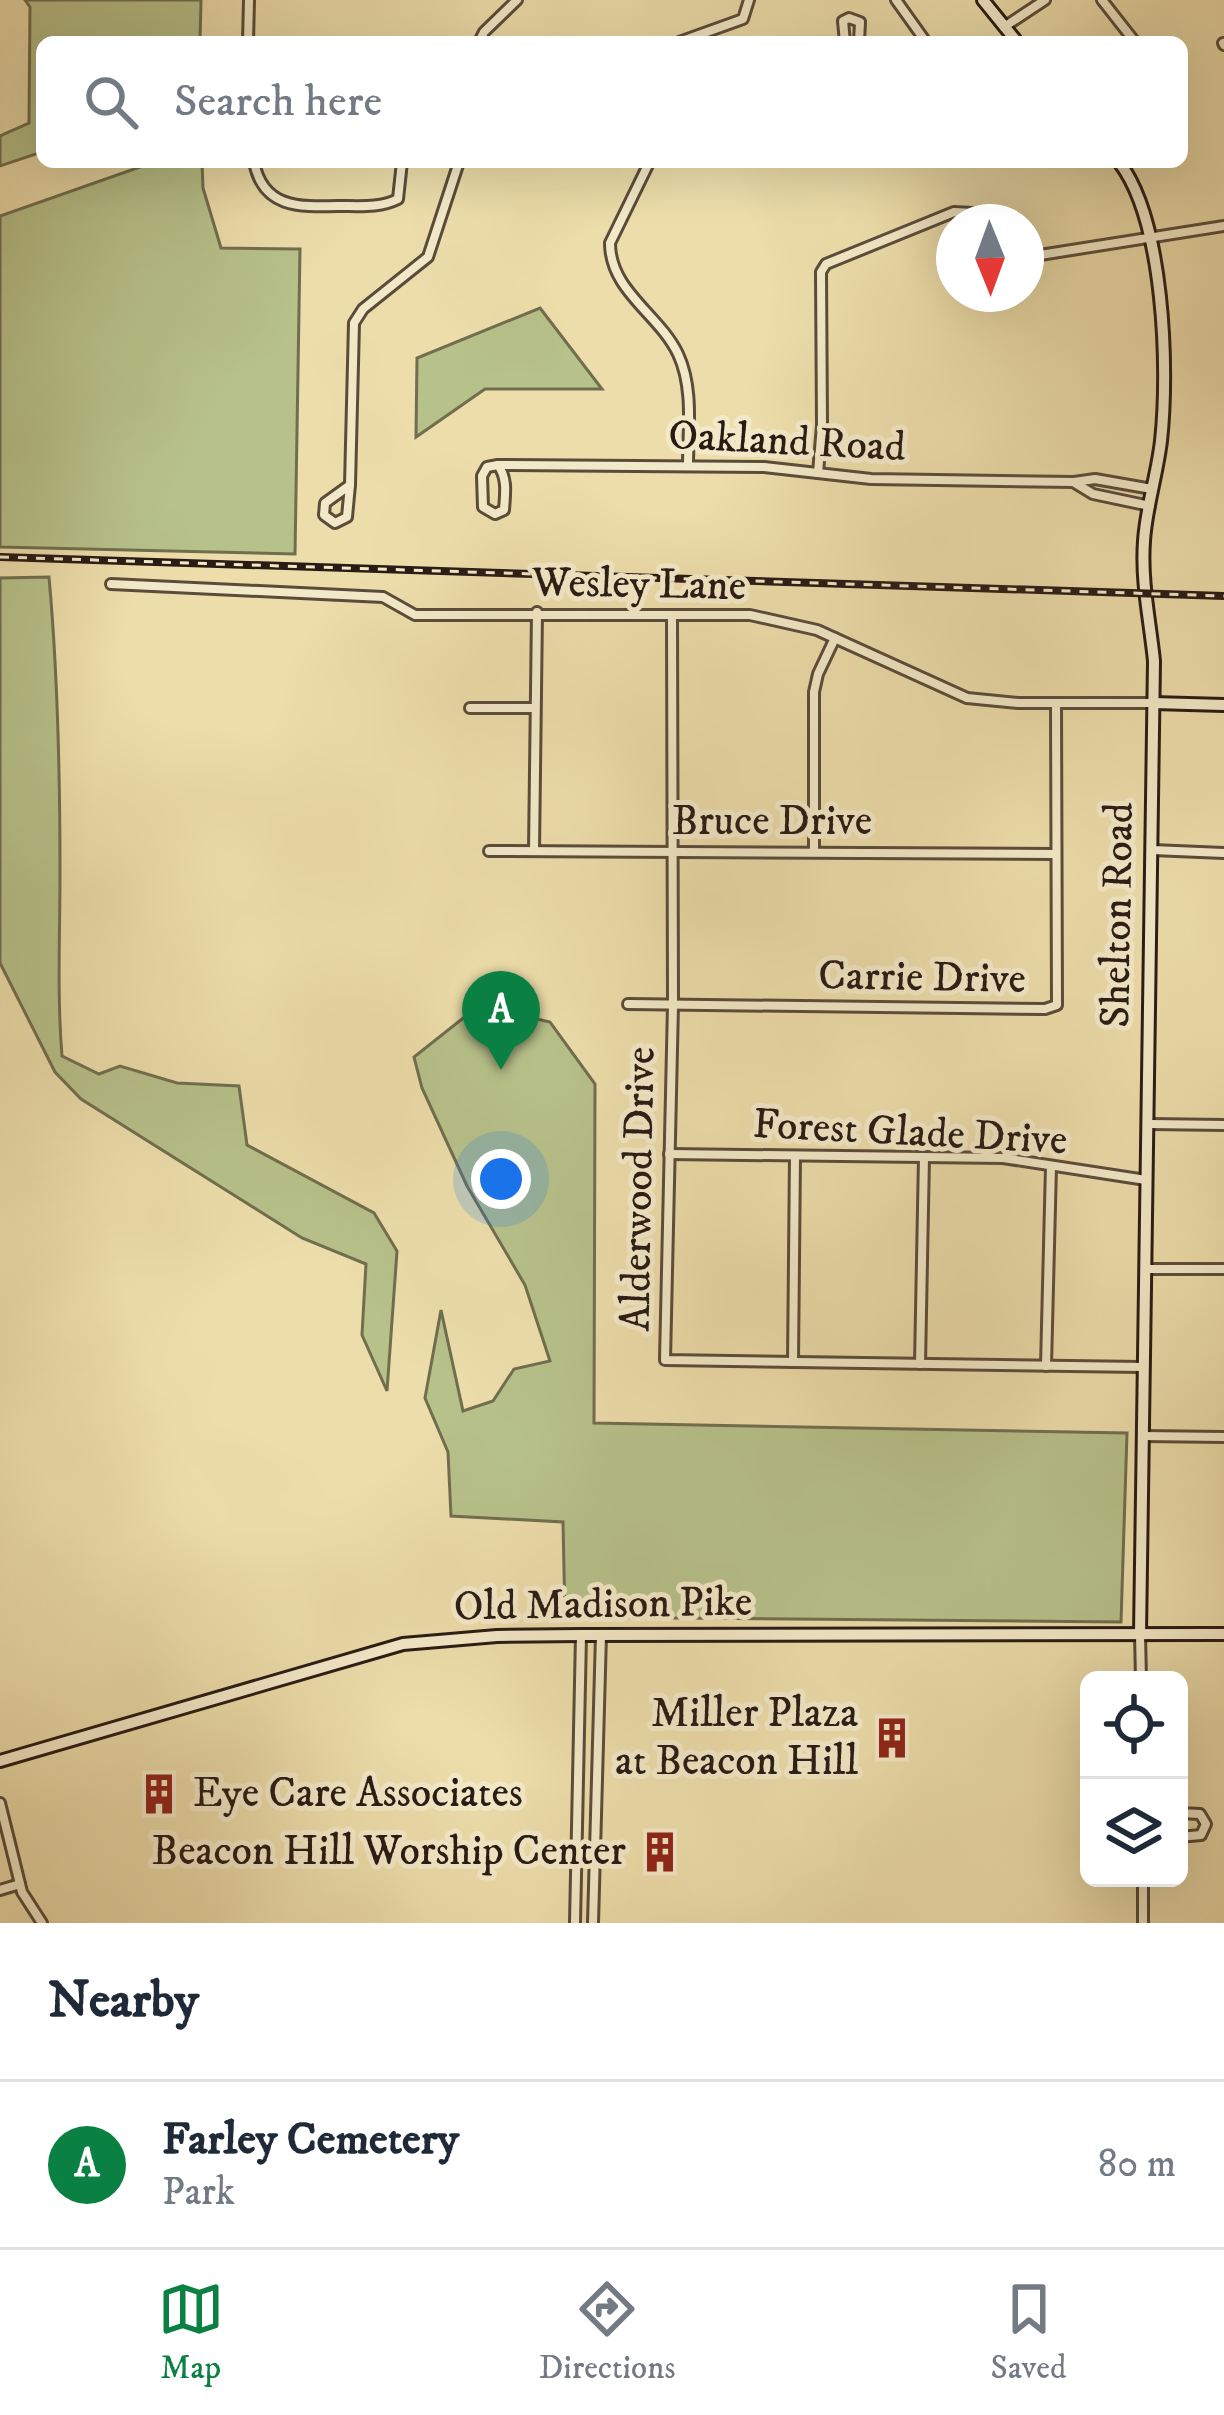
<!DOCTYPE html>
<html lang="en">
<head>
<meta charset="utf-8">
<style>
  body { margin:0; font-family:"IM FELL DW Pica",serif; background:#f6f6f7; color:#1f2937 }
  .controls { position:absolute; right:36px; bottom:36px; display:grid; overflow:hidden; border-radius:18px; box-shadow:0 12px 48px #0002 }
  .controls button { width:108px; height:108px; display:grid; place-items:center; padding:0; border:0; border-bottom:3px solid #e0e1e3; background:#fff; color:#1f2937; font:60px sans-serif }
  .compass { position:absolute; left:936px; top:204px; width:108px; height:108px; border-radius:50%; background:#fff; box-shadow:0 12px 48px #0002; rotate:179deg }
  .you { position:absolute; left:501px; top:1179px; width:42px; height:42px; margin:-30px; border:9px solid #fff; border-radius:50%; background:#1a73e8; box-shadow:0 0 0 18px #1a73e833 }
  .badge { display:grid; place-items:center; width:78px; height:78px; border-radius:50%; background:#0b8043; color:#fff; font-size:39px; font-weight:700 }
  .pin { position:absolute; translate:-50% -99px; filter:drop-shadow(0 3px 6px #0008) }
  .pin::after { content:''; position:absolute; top:63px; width:42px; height:36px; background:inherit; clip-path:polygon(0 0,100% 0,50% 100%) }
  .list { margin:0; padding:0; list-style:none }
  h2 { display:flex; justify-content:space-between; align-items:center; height:156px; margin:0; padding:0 48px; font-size:51px }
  h2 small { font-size:39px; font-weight:400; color:#747a83 }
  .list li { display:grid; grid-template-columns:78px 1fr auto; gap:36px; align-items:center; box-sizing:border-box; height:168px; padding:0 48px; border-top:3px solid #e0e1e3 }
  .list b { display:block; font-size:45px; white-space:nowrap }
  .list p { margin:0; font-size:39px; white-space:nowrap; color:#747a83 }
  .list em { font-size:39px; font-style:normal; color:#747a83 }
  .icon { flex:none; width:66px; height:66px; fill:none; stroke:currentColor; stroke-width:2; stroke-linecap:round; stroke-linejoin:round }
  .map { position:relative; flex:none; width:1224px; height:1923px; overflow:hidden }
  .search { position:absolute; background:#fff; box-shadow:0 12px 48px #0002; left:36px; right:36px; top:36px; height:132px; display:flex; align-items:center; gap:30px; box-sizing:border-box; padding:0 42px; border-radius:18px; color:#747a83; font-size:45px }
  .sheet { height:324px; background:#fff }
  nav { display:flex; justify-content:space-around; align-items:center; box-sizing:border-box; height:168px; border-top:3px solid #e0e1e3; background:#fff; font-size:33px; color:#747a83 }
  nav a { display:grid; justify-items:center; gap:6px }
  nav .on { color:#0b8043 }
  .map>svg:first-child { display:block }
  .green { fill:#b7c18a; stroke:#706e4f; stroke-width:3 }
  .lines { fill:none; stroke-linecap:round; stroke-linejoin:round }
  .street-casing { stroke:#5a4c3a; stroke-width:14 }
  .secondary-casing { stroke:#291b14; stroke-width:16 }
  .street { stroke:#f3e9c8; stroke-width:8 }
  .secondary { stroke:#f3e9c8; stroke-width:10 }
  .rail-casing { stroke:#291b14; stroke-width:8 }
  .rail { stroke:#f3e9c8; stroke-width:3; stroke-dasharray:9; stroke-linecap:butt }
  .labels { text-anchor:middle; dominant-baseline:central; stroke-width:10; stroke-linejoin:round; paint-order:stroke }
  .street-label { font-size:42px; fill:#291b14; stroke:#f3e9c8 }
  .poi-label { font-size:42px; fill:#291b14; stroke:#f3e9c8; text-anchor:end }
</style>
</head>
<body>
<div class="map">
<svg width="1224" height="1923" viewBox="0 0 1224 1923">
  <rect width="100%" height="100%" fill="#ecddaa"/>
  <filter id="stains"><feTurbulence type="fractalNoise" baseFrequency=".00167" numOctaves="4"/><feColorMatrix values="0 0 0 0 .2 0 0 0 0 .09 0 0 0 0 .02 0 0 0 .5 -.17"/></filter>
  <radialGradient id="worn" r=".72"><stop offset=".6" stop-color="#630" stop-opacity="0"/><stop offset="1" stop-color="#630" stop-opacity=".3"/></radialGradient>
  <g class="green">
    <polygon points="25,0 201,0 200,42 42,42 42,152 0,166 0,136 29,123 30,7"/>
    <polygon points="154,162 202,162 203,188 221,248 300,249 295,554 0,547 0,216"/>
    <polygon points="540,308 602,389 485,389 416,437 417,358"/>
    <path d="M49,577c9,99 11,196 11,295 0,62 -3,123 2,184l37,18 21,-8 57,17 62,3 8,59 127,68 23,38 -10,140 -25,-56 4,-71 -64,-26 -221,-139 -26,-27 -55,-109v-385z"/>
    <polygon points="516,1014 550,1022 595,1084 594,1423 1127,1433 1121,1622 565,1617 563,1522 451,1516 448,1452 425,1398 441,1310 463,1411 493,1401 514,1369 550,1361 525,1285 467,1186 422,1088 414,1057 467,1015"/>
  </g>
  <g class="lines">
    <g class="street-casing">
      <g id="street">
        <polyline points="896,0 926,42"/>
        <polyline points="1102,0 1135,42"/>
        <polyline points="1004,27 1045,0"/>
        <polyline points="248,42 249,0"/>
        <polyline points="479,42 484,32 517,0"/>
        <polyline points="679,42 743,19 749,0"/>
        <polyline points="845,42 843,21 849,18 860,22 859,42"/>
        <polyline points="1223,43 1224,45"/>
        <path d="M254,162c9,47 46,45 86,44 20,0 40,2 58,-7l4,-37"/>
        <path d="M648,165l-38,78c0,48 49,71 68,111 16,34 10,76 10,112"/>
        <polyline points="1026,254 1040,255 1224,226"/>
        <polyline points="498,465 764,467 871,479 1074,482 1095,479 1152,489"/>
        <path d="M498,465c10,14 7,29 6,45l-9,4 -12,-7 -1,-31 5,-9z"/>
        <polyline points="818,473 822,425 821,272 826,264 954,212 973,213 990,222"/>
        <polyline points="1075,483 1093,494 1150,506"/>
        <polyline points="350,485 354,323 363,309 428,257 459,162"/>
        <polygon points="350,485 347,517 335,523 324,515 325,503"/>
        <polyline points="111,584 383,597 415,615 750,615 817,630 967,698 1018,703 1153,703"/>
        <polyline points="672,615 673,1005 665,1360 1142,1367"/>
        <polyline points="470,708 533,708"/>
        <polyline points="1152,850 1224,853"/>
        <polyline points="489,851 1055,854"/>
        <polyline points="534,851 537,612"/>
        <polyline points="814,852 814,692 818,674 835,638"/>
        <polyline points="628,1004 1045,1009 1057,1005 1056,703"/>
        <polyline points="1149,1124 1224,1125"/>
        <polyline points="669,1154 1003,1158 1146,1180"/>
        <polyline points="1145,1269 1224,1269"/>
        <polyline points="793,1362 795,1156"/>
        <polyline points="920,1364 924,1157"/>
        <polyline points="1046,1366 1051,1166"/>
        <polyline points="1142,1436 1224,1437"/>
        <polyline points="1140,1634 1141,1680"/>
        <polyline points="0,1803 22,1892 42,1923"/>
        <polyline points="1179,1813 1200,1814 1206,1824 1201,1835 1179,1837"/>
        <polyline points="1143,1878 1143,1923"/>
        <polyline points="0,1890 20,1884"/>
        <polyline points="575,1923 581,1635"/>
        <polyline points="593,1923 601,1635"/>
      </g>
    </g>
    <g class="secondary-casing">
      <g id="secondary">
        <polyline points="983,0 1017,42"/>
        <path d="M1119,162c45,58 50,206 42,279 -4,34 -15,67 -17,100 -3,41 6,80 10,120l-14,973"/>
        <polyline points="1153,703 1224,705"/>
        <polyline points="0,1761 403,1644 497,1636 581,1635 1224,1634"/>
      </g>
    </g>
    <use href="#street" class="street"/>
    <use href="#secondary" class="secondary"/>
    <g class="rail-casing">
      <polyline id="rail" points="0,557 1224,596"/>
    </g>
    <use href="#rail" class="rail"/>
  </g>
  <defs>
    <g id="building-bare" transform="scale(3.24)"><path d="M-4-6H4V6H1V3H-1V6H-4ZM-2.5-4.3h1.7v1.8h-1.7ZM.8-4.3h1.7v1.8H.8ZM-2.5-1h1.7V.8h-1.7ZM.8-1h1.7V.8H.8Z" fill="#8f2418" stroke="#f3e9c8" stroke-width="2.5" paint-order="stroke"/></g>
  </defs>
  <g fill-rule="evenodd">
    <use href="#building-bare" x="892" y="1738"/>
    <use href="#building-bare" x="159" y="1794"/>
    <use href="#building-bare" x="660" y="1852"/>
  </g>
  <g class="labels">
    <g class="street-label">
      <text transform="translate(787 442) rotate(3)">Oakland Road</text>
      <text transform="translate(639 585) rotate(1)">Wesley Lane</text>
      <text x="772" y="822">Bruce Drive</text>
      <text transform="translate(1118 915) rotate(-89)">Shelton Road</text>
      <text transform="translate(922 978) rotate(1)">Carrie Drive</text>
      <text transform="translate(910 1133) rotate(3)">Forest Glade Drive</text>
      <text transform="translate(639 1189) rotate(-89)">Alderwood Drive</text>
      <text transform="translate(603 1605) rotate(-1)">Old Madison Pike</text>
    </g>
    <g class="poi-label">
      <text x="858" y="1714">Miller Plaza<tspan x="858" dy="48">at Beacon Hill</tspan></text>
      <text x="193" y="1794" text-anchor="start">Eye Care Associates</text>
      <text x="626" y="1852">Beacon Hill Worship Center</text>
    </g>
  </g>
  <rect width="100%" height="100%" filter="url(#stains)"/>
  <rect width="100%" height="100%" fill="url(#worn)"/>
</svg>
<div class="controls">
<button><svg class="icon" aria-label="locate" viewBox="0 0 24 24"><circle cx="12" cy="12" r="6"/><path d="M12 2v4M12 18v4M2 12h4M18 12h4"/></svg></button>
<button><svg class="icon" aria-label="layers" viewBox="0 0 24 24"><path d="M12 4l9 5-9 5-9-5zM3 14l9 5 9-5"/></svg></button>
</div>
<svg class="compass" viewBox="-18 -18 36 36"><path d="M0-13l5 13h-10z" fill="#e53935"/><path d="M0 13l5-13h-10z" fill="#747a83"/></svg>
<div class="you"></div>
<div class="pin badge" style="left:501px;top:1070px">A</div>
<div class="search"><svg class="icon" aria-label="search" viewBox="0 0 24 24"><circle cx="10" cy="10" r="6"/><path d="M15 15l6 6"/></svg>Search here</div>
</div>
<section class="sheet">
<h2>Nearby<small></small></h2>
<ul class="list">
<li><span class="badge">A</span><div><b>Farley Cemetery</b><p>Park</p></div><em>80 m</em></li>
</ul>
</section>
<nav>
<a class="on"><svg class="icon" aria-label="map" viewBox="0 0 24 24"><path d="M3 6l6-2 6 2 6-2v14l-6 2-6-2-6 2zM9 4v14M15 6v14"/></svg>Map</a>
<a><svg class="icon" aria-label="directions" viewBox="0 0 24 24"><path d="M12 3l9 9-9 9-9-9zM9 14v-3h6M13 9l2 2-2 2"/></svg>Directions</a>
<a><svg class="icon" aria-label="saved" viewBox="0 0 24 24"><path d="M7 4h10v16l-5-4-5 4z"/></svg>Saved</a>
</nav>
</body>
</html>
